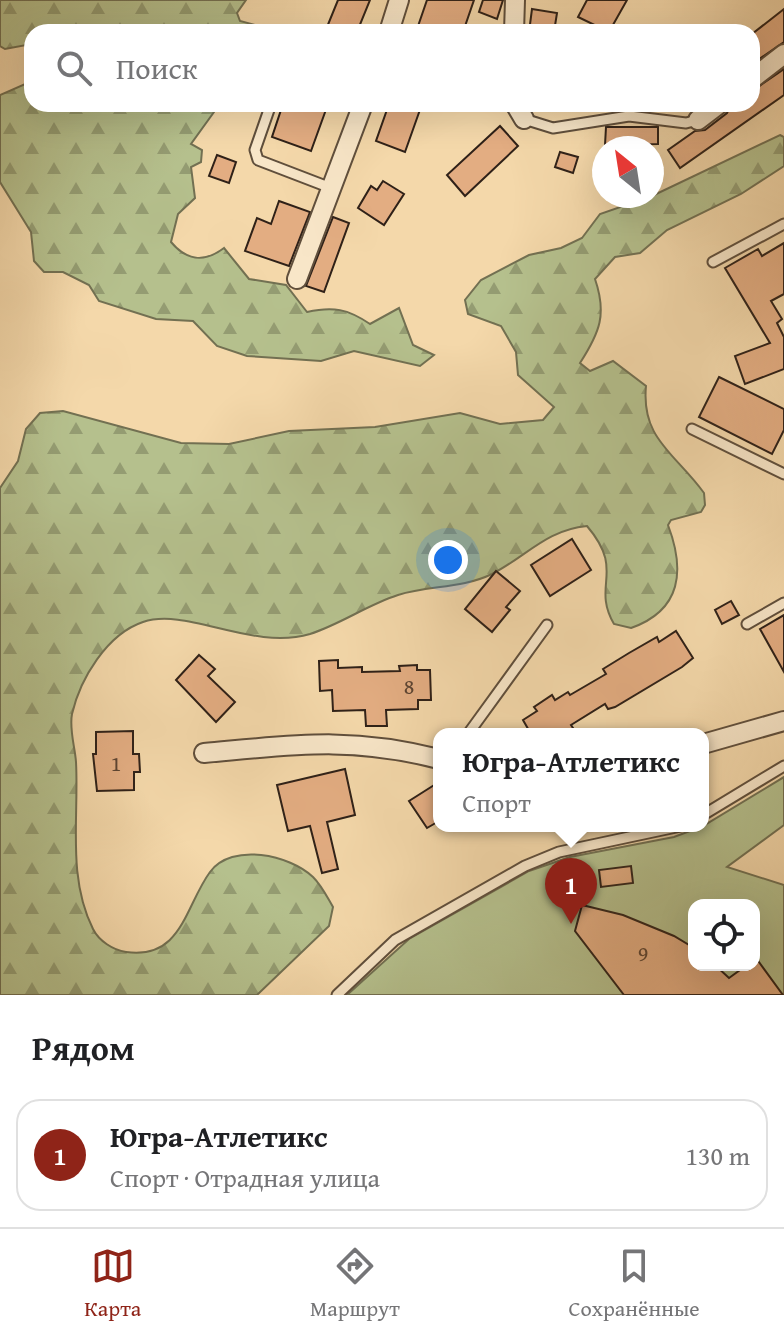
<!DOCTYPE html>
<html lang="ru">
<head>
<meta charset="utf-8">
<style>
  body { margin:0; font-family:"Gentium Book Plus",serif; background:#f6f6f6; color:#202124 }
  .controls { position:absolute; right:24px; bottom:24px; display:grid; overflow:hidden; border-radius:16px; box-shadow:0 8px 32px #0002 }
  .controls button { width:72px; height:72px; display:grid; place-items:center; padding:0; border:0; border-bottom:2px solid #e0e0e0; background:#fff; color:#202124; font:40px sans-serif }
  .compass { position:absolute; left:592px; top:136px; width:72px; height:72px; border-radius:50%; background:#fff; box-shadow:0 8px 32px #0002; rotate:330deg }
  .you { position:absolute; left:448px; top:560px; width:28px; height:28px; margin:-20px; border:6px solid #fff; border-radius:50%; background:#1a73e8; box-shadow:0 0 0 12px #1a73e833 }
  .badge { display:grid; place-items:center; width:52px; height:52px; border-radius:50%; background:#8f2418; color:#fff; font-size:26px; font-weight:700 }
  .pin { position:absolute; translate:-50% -66px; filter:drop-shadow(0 2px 4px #0008) }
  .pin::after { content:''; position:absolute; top:42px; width:28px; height:24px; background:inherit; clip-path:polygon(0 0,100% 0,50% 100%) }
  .popup { position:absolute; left:433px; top:728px; width:276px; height:104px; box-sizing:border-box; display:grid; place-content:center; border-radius:16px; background:#fff; filter:drop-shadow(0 2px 6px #0005); font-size:26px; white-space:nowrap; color:#757577 }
  .popup b { font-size:30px; color:#202124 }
  .popup::after { content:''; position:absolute; left:50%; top:100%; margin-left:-16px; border:16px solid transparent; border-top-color:#fff }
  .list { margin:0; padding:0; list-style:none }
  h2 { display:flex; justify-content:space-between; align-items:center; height:104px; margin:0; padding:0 32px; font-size:34px }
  h2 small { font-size:26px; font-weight:400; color:#757577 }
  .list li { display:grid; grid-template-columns:52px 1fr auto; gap:24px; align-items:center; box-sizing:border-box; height:112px; margin:0 16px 16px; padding:0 16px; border:2px solid #e0e0e0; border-radius:24px }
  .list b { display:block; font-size:30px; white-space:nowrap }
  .list p { margin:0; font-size:26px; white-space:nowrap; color:#757577 }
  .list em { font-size:26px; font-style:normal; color:#757577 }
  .icon { flex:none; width:44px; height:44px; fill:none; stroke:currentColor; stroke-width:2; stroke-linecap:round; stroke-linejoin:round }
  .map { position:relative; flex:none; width:784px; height:995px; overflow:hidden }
  .search { position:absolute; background:#fff; box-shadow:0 8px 32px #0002; left:24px; right:24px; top:24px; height:88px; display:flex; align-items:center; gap:20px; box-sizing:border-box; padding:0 28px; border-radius:24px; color:#757577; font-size:30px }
  .sheet { height:232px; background:#fff }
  nav { display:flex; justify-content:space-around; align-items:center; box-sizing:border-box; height:112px; border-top:2px solid #e0e0e0; background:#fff; font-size:22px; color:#757577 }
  nav a { display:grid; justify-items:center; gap:4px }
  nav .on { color:#8f2418 }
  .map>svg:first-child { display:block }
  .grass { fill:#b5c08d; stroke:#727052; stroke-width:2; fill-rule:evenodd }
  .forest { fill:url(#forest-firs); stroke:#727052; stroke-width:2 }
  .building { fill:#e3ad82; stroke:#2f2118; stroke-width:2 }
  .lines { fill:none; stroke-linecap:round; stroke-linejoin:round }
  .service-casing { stroke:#604f3c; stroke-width:13 }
  .minor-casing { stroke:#604f3c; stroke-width:22 }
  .service { stroke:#f8e6c8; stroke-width:9 }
  .minor { stroke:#f8e6c8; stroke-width:18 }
  .labels { text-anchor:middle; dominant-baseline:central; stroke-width:8; stroke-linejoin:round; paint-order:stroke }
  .number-label { font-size:22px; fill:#5c4432 }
</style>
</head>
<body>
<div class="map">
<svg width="784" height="995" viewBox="0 0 784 995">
  <defs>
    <pattern id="forest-firs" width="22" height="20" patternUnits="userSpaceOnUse" patternTransform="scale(2)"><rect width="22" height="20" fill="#b5c08d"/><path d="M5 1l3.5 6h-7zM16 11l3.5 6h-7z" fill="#949c72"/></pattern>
  </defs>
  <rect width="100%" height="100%" fill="#f4d8aa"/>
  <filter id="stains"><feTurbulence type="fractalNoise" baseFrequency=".0025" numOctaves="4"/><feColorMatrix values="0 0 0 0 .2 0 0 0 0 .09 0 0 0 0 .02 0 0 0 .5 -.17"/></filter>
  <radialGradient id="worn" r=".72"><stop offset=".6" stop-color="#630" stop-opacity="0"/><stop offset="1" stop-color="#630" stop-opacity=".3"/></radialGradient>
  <path class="grass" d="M784,777v48l-57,42 57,18v110h-437l62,-56 120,-68 41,-14 104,-20 29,-11zM694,905h60v60h-60z"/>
  <g class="forest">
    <polygon points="0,0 246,0 237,13 240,21 259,26 260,32 32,32 32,44 5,49 0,46"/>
    <path d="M32,81v23h177l5,8 -23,32 11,6 -1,12 -10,5 4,31 -17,16 -7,28c16,19 33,21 53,6l25,31 37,6 21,27c26,-6 41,-3 63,12l29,-16 14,37 21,10 -14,11 -66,-15 -33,10 -74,-5 -30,-10 -24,-25 -37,-2 -57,-18 -10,-16 -26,-13h-19l-10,-11 -3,-29 -31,-50v-87z"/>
    <path d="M780,135l4,2v29l-43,28 -74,36 -27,23 -25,4 -20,22c12,35 5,53 -15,84l10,8 23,-10 33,25c-5,53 29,67 58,107l1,12 -4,7 -30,8 -3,5c17,45 14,85 -37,103l-17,-4c-23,-40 12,-52 -27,-98 -41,4 -60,30 -95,48 -31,15 -63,11 -94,21 -31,10 -57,29 -88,39 -58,17 -123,-27 -167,-12 -36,12 -63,57 -71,92 -3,15 3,33 4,48 3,56 -9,115 17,167 6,12 20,21 33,23 56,8 59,-46 84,-80 22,-30 80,-17 103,5 9,9 14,20 20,30l-4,19 -72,69h-257v-507l18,-27 8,-32 14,-16 23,-2 118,32 48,1 60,-13 86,-4 85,-14 40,11 43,-4 11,-13 -36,-32 -2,-23 -15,-26 -33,-12 -3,-14 16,-20 48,-25 32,-7 21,-10 18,-24 52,-18z"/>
  </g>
  <g class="building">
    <polygon points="338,0 370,0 357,32 327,27"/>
    <polygon points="427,0 474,0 463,32 416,32"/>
    <polygon points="483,0 503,0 497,19 479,12"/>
    <polygon points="587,0 627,0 609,32 578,17"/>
    <polygon points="532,9 557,13 554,32 529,32"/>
    <polygon points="784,9 784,42 752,64 752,34"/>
    <polygon points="784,69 784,95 680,168 668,150 695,131 705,130 727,113 731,104 752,104 752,91"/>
    <polygon points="283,104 328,104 311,151 272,137"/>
    <polygon points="389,104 422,104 405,152 376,141"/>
    <polygon points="500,126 518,146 465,196 447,175"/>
    <polygon points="606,127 658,127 658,144 605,145"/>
    <polygon points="560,152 578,157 573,173 555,167"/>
    <polygon points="217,155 236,162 229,183 209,176"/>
    <polygon points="383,181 404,194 384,225 358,208 371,186 377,190"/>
    <polygon points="279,201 310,212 289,266 245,251 257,218 271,224"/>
    <polygon points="333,217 349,223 324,292 306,286"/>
    <polygon points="784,243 784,294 771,301 782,319 777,323 784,337 784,369 745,384 735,356 770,343 725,268 758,249 762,256"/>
    <polygon points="719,377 784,409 784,430 772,454 699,417"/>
    <polygon points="572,539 591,570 550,596 531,565"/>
    <polygon points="496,571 520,591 506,607 510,610 492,632 465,609"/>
    <polygon points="731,601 739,615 722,624 715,610"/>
    <polygon points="784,615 784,672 760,629"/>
    <polygon points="676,631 693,658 682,667 615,707 608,709 605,704 571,725 577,734 531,734 523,720 537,711 534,707 552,695 555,700 568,692 570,695 606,674 603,669 629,653 657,637 659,642"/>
    <polygon points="199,655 215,669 208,676 235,702 216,722 176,680"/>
    <polygon points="338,660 338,668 362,667 362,672 400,671 399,666 417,665 417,670 430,670 431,700 418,700 418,709 386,710 387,726 366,726 365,710 333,711 332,690 320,691 319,661"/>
    <polygon points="133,731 133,754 139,754 140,772 134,772 134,790 97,791 93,754 96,754 96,732"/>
    <polygon points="345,769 355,815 327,822 338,869 322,873 310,826 288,831 277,785"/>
    <polygon points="439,782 439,821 427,828 409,801"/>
    <polygon points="631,866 633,883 601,887 599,870"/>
    <polygon points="582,905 623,915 674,936 694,948 694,965 715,965 729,978 747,965 754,965 756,958 783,995 624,995 575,931"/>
  </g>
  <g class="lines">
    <g class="service-casing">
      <g id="service">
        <polyline points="271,104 255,150 258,160 331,188"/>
        <polyline points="524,119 553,128 629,116 686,123 698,120"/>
        <polyline points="713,262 784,224"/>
        <polyline points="692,429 784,474"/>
        <polyline points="747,624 784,603"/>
        <polyline points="468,734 547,625"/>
        <polyline points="703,815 784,766"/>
        <polyline points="337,995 395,940 525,866 559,852 681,826"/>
      </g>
    </g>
    <g class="minor-casing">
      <g id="minor">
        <polyline points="389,32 399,0"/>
        <polyline points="514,32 515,0"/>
        <polyline points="752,79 784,54"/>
        <polyline points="515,104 524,119"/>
        <polyline points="698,120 719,104"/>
        <polyline points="297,279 363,104"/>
        <polyline points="703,744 784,721"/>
        <path d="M204,753c89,-8 146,-17 235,6"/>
      </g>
    </g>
    <use href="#service" class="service"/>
    <use href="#minor" class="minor"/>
  </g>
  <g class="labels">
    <g class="number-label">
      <text x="409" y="686">8</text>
      <text x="116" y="763">1</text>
      <text x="643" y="953">9</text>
    </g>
  </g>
  <rect width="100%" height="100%" filter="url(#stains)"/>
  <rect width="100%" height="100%" fill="url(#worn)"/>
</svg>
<div class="controls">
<button><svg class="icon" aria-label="locate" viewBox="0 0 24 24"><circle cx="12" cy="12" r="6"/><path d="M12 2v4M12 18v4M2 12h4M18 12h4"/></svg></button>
</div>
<svg class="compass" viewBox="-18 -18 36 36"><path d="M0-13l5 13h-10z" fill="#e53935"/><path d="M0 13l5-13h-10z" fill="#757577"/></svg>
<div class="you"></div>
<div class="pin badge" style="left:571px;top:924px">1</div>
<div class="popup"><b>Югра-Атлетикс</b>Спорт</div>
<div class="search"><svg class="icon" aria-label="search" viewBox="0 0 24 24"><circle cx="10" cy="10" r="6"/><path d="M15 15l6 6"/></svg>Поиск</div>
</div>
<section class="sheet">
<h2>Рядом<small></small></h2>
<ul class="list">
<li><span class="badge">1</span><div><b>Югра-Атлетикс</b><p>Спорт · Отрадная улица</p></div><em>130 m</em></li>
</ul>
</section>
<nav>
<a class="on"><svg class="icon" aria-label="map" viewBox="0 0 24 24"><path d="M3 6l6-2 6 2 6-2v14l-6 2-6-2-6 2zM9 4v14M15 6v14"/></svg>Карта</a>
<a><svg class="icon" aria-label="directions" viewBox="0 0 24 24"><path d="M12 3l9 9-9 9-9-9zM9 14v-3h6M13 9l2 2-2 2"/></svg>Маршрут</a>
<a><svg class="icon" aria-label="saved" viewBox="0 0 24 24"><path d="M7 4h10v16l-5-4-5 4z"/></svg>Сохранённые</a>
</nav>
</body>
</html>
